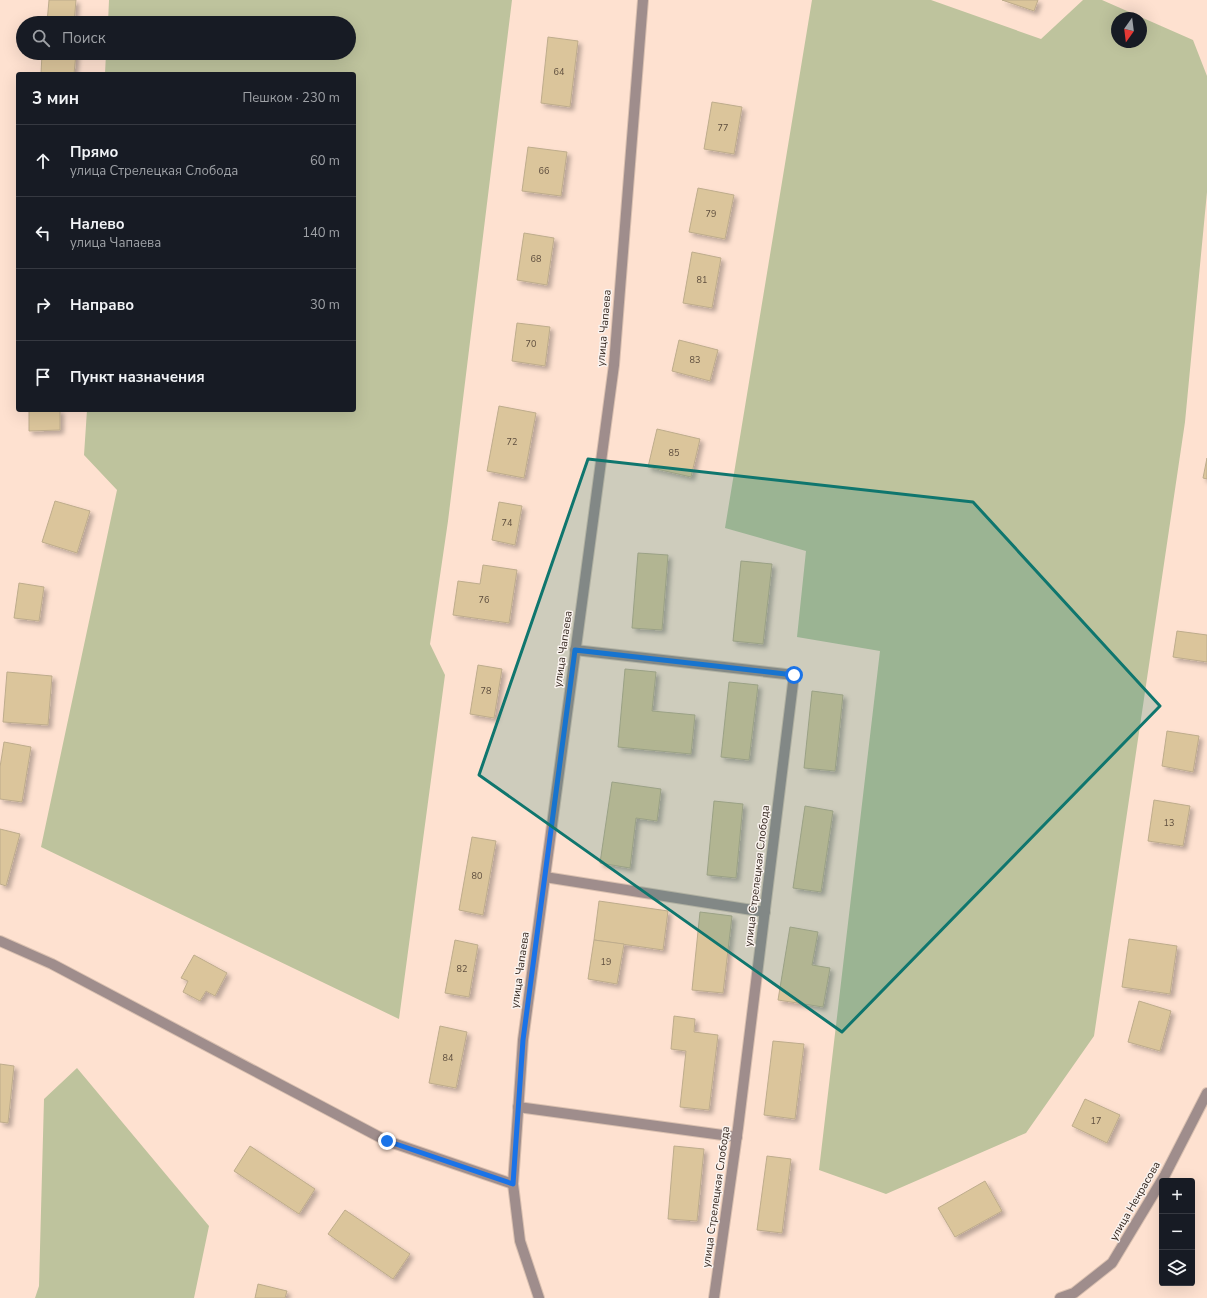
<!DOCTYPE html>
<html lang="ru">
<head>
<meta charset="utf-8">
<style>
  body { margin:0; font-family:"Nunito Sans",sans-serif; background:#20242c; color:#f1f3f6 }
  .controls { position:absolute; right:12px; bottom:12px; display:grid; overflow:hidden; border-radius:4px; box-shadow:0 4px 16px #0002 }
  .controls button { width:36px; height:36px; display:grid; place-items:center; padding:0; border:0; border-bottom:1px solid #363941; background:#171b24; color:#f1f3f6; font:20px sans-serif }
  .compass { position:absolute; left:1111px; top:12px; width:36px; height:36px; border-radius:50%; background:#171b24; box-shadow:0 4px 16px #0002; rotate:194deg }
  .stop { position:absolute; width:12px; height:12px; margin:-9px; border:3px solid #1a73e8; border-radius:50%; background:#fff }
  .stop.end { background:#1a73e8; border-color:#fff; box-shadow:0 1px 4px #0008 }
  .list { margin:0; padding:0; list-style:none }
  h2 { display:flex; justify-content:space-between; align-items:center; height:52px; margin:0; padding:0 16px; font-size:17px }
  h2 small { font-size:13px; font-weight:400; color:#9ea1a6 }
  .list li { display:grid; grid-template-columns:26px 1fr auto; gap:12px; align-items:center; box-sizing:border-box; height:72px; padding:0 16px; border-top:1px solid #363941 }
  .list b { display:block; font-size:15px; white-space:nowrap }
  .list p { margin:0; font-size:13px; white-space:nowrap; color:#9ea1a6 }
  .list em { font-size:13px; font-style:normal; color:#9ea1a6 }
  .icon { flex:none; width:22px; height:22px; fill:none; stroke:currentColor; stroke-width:2; stroke-linecap:round; stroke-linejoin:round }
  .map { position:relative; flex:none; width:1207px; height:1298px; overflow:hidden }
  .search { position:absolute; background:#171b24; box-shadow:0 4px 16px #0002; left:16px; top:16px; width:340px; height:44px; display:flex; align-items:center; gap:10px; box-sizing:border-box; padding:0 14px; border-radius:22px; color:#9ea1a6; font-size:15px }
  .panel { position:absolute; background:#171b24; box-shadow:0 4px 16px #0002; left:16px; top:72px; width:340px; height:340px; border-radius:4px }
  .map>svg:first-child { display:block }
  .green { fill:#bec39d; fill-rule:evenodd }
  .building { fill:#dbc59b; stroke:#beac8c; filter:url(#shadow) }
  .lines { fill:none; stroke-linecap:round; stroke-linejoin:round }
  .lane-casing { stroke:#dac0b0; stroke-width:12 }
  .street-casing { stroke:#dac0b0; stroke-width:12 }
  .lane { stroke:#9f8d8c; stroke-width:10 }
  .street { stroke:#9f8d8c; stroke-width:10 }
  .route { stroke:#1a73e8; stroke-width:5 }
  .marked { fill:#0f766e; fill-opacity:0.2; stroke:#0f766e; stroke-width:3; stroke-linejoin:round }
  .labels { text-anchor:middle; dominant-baseline:central; stroke-width:3; stroke-linejoin:round; paint-order:stroke }
  .number-label { font-size:9px; fill:#5e4e3e }
  .street-label { font-size:11px; fill:#34271f; stroke:#faf3ef }
</style>
</head>
<body>
<div class="map">
<svg width="1207" height="1298" viewBox="0 0 1207 1298">
  <defs>
    <filter id="shadow"><feDropShadow dx="3.5" dy="3.5" stdDeviation="2" flood-color="#0004"/></filter>
  </defs>
  <rect width="100%" height="100%" fill="#fee1d0"/>
  <g class="green">
    <polygon points="109,0 512,0 448,521 430,644 445,675 399,1019 41,847 117,490 84,455 87,410 354,410 354,74 105,74 106,53 349,53 349,23 108,23"/>
    <path d="M812,0h119l110,39 42,-39h19l91,40 14,36v116l-22,230 -91,614 -68,97 -140,61 -67,-24 61,-519 -83,-14 9,-86 -81,-23zM1117,18h24v24h-24z"/>
    <polygon points="77,1068 209,1226 194,1298 35,1298 39,1286 44,1099"/>
  </g>
  <g class="building">
    <polygon points="49,0 76,0 74,23 47,23"/>
    <polygon points="1002,0 1038,0 1034,11"/>
    <polygon points="548,37 578,41 570,107 541,103"/>
    <polygon points="42,53 76,53 74,74 41,74"/>
    <polygon points="712,102 742,107 734,154 704,149"/>
    <polygon points="528,147 567,152 561,196 522,191"/>
    <polygon points="698,188 734,195 725,239 689,232"/>
    <polygon points="524,233 554,238 547,285 517,280"/>
    <polygon points="692,252 721,258 712,308 683,303"/>
    <polygon points="517,323 550,327 545,366 512,361"/>
    <polygon points="679,340 718,350 710,381 672,371"/>
    <polygon points="499,406 536,413 524,478 487,471"/>
    <polygon points="29,410 60,410 60,430 29,431"/>
    <polygon points="657,429 700,439 691,477 648,467"/>
    <polygon points="1207,458 1207,479 1203,478"/>
    <polygon points="55,501 90,511 77,553 42,542"/>
    <polygon points="499,502 522,506 515,545 492,540"/>
    <polygon points="638,553 668,555 662,630 632,628"/>
    <polygon points="741,561 772,564 763,644 733,641"/>
    <polygon points="483,565 517,570 509,623 453,615 458,581 480,584"/>
    <polygon points="19,583 44,587 39,621 14,618"/>
    <polygon points="1177,631 1207,635 1207,662 1173,657"/>
    <polygon points="478,665 502,669 494,718 470,714"/>
    <polygon points="625,669 656,672 652,711 695,715 691,754 618,747"/>
    <polygon points="7,672 52,676 48,725 3,722"/>
    <polygon points="729,682 758,685 749,760 721,757"/>
    <polygon points="812,691 843,695 835,771 804,768"/>
    <polygon points="1167,731 1199,736 1193,772 1162,766"/>
    <polygon points="4,742 31,747 22,802 0,799 0,767"/>
    <polygon points="612,782 661,789 657,821 636,818 630,868 600,863"/>
    <polygon points="1154,800 1190,806 1183,846 1148,841"/>
    <polygon points="714,801 743,804 736,878 707,875"/>
    <polygon points="805,806 833,811 821,892 793,888"/>
    <polygon points="0,829 20,834 6,886 0,884"/>
    <polygon points="472,837 496,841 483,915 459,910"/>
    <polygon points="599,901 668,911 663,950 594,940"/>
    <polygon points="700,912 732,916 723,993 692,990"/>
    <polygon points="790,927 818,932 812,965 830,968 823,1007 778,1000"/>
    <polygon points="1129,939 1177,946 1170,994 1122,987"/>
    <polygon points="455,940 478,945 469,997 445,993"/>
    <polygon points="594,940 624,944 617,984 588,979"/>
    <polygon points="194,955 227,973 215,996 206,991 200,1001 183,992 188,981 181,978"/>
    <polygon points="1139,1001 1171,1011 1160,1051 1128,1042"/>
    <polygon points="674,1016 695,1019 694,1032 718,1035 709,1110 680,1107 686,1051 671,1049"/>
    <polygon points="440,1026 467,1032 456,1088 429,1083"/>
    <polygon points="773,1041 804,1044 795,1119 764,1115"/>
    <polygon points="0,1064 14,1066 8,1123 0,1122"/>
    <polygon points="1085,1099 1120,1115 1107,1143 1072,1126"/>
    <polygon points="250,1146 315,1189 299,1214 234,1171"/>
    <polygon points="674,1146 704,1149 697,1221 668,1219"/>
    <polygon points="767,1156 791,1159 782,1233 757,1230"/>
    <polygon points="985,1181 1002,1211 955,1237 938,1208"/>
    <polygon points="345,1210 410,1254 393,1279 328,1234"/>
    <polygon points="258,1284 287,1291 285,1298 255,1298"/>
  </g>
  <g class="lines">
    <g class="lane-casing">
      <g id="lane">
        <polyline points="575,650 794,675 738,1128 714,1298"/>
        <polyline points="545,877 765,912"/>
        <polyline points="0,941 52,964 387,1141 513,1184"/>
        <polyline points="518,1107 737,1137"/>
        <polyline points="1060,1298 1074,1293 1112,1263 1165,1175 1207,1093"/>
      </g>
    </g>
    <g class="street-casing">
      <polyline id="street" points="539,1298 520,1241 513,1184 523,1040 614,365 643,0"/>
    </g>
    <use href="#lane" class="lane"/>
    <use href="#street" class="street"/>
  </g>
  <g class="lines">
    <polyline class="route" points="387,1141 513,1184 523,1040 575,650 794,675"/>
  </g>
  <path class="marked" d="M588,459l385,43 187,204 -318,326 -363,-257z"/>
  <g class="labels">
    <g class="number-label">
      <text x="559" y="72">64</text>
      <text x="723" y="128">77</text>
      <text x="544" y="171">66</text>
      <text x="711" y="214">79</text>
      <text x="536" y="259">68</text>
      <text x="702" y="280">81</text>
      <text x="531" y="344">70</text>
      <text x="695" y="360">83</text>
      <text x="512" y="442">72</text>
      <text x="674" y="453">85</text>
      <text x="507" y="523">74</text>
      <text x="484" y="600">76</text>
      <text x="486" y="691">78</text>
      <text x="1169" y="823">13</text>
      <text x="477" y="876">80</text>
      <text x="606" y="962">19</text>
      <text x="462" y="969">82</text>
      <text x="448" y="1058">84</text>
      <text x="1096" y="1121">17</text>
    </g>
    <g class="street-label">
      <text transform="translate(604 328) rotate(-85)">улица Чапаева</text>
      <text transform="translate(563 649) rotate(-82)">улица Чапаева</text>
      <text transform="translate(757 876) rotate(-83)">улица Стрелецкая Слобода</text>
      <text transform="translate(520 970) rotate(-82)">улица Чапаева</text>
      <text transform="translate(716 1197) rotate(-82)">улица Стрелецкая Слобода</text>
      <text transform="translate(1135 1201) rotate(-60)">улица Некрасова</text>
    </g>
  </g>
</svg>
<div class="controls">
<button>+</button>
<button>−</button>
<button><svg class="icon" aria-label="layers" viewBox="0 0 24 24"><path d="M12 4l9 5-9 5-9-5zM3 14l9 5 9-5"/></svg></button>
</div>
<svg class="compass" viewBox="-18 -18 36 36"><path d="M0-13l5 13h-10z" fill="#e53935"/><path d="M0 13l5-13h-10z" fill="#9ea1a6"/></svg>
<div class="stop" style="left:794px;top:675px"></div>
<div class="stop end" style="left:387px;top:1141px"></div>
<div class="search"><svg class="icon" aria-label="search" viewBox="0 0 24 24"><circle cx="10" cy="10" r="6"/><path d="M15 15l6 6"/></svg>Поиск</div>
<section class="panel">
<h2>3 мин<small>Пешком · 230 m</small></h2>
<ul class="list">
<li><svg class="icon" aria-label="ahead" viewBox="0 0 24 24"><path d="M12 20V5M6 11l6-6 6 6"/></svg><div><b>Прямо</b><p>улица Стрелецкая Слобода</p></div><em>60 m</em></li>
<li><svg class="icon" aria-label="left" viewBox="0 0 24 24"><path d="M17 20v-9H6M10 6l-5 5 5 5"/></svg><div><b>Налево</b><p>улица Чапаева</p></div><em>140 m</em></li>
<li><svg class="icon" aria-label="right" viewBox="0 0 24 24"><path d="M7 20v-9h11M14 6l5 5-5 5"/></svg><div><b>Направо</b></div><em>30 m</em></li>
<li><svg class="icon" aria-label="arrive" viewBox="0 0 24 24"><path d="M6 21V4h12l-3 4 3 4H6"/></svg><div><b>Пункт назначения</b></div></li>
</ul>
</section>
</div>
</body>
</html>
